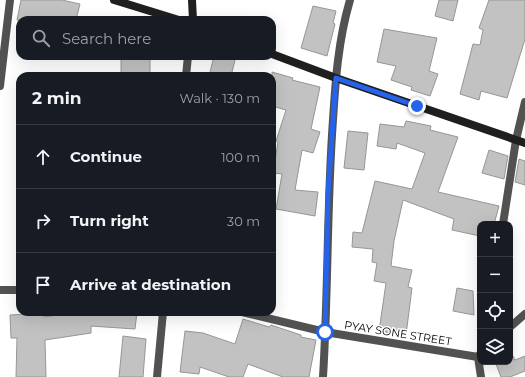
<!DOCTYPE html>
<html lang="en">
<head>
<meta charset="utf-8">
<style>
  body { margin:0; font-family:Montserrat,sans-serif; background:#20242c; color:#f1f3f6 }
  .controls { position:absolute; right:12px; bottom:12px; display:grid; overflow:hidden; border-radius:8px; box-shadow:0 4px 16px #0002 }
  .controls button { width:36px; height:36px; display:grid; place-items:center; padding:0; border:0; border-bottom:1px solid #363941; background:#171b24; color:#f1f3f6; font:20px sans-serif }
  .stop { position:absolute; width:12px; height:12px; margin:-9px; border:3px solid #2563eb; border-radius:50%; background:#fff }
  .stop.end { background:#2563eb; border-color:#fff; box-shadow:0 1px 4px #0008 }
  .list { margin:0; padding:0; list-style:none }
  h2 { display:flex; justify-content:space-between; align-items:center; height:52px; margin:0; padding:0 16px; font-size:17px }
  h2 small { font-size:13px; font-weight:400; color:#9ea1a6 }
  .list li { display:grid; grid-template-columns:26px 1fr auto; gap:12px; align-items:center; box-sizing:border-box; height:64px; padding:0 16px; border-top:1px solid #363941 }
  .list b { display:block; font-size:15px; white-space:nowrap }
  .list em { font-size:13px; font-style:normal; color:#9ea1a6 }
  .icon { flex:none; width:22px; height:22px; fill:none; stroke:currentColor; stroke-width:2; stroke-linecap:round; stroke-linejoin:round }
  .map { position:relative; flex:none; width:525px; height:377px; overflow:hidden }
  .search { position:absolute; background:#171b24; box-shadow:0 4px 16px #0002; left:16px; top:16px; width:260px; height:44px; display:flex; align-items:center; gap:10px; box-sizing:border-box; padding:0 14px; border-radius:12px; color:#9ea1a6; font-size:15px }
  .panel { position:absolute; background:#171b24; box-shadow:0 4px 16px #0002; left:16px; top:72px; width:260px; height:244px; border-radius:12px }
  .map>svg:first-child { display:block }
  .building { fill:#c2c2c2; stroke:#969696 }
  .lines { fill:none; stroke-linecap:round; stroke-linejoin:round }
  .street { stroke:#525252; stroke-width:8 }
  .secondary { stroke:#1f1f1f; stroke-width:8 }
  .route { stroke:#2563eb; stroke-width:5 }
  .labels { text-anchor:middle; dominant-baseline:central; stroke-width:3; stroke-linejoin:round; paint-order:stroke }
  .street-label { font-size:11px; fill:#000; stroke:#fff }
</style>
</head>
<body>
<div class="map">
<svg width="525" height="377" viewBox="0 0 525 377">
  <rect width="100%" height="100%" fill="#fff"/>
  <g class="building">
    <polygon points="21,0 62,0 80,4 76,20 17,20"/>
    <polygon points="439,0 458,0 453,21 435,16"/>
    <polygon points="489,0 525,0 525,39 507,98 481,91 479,100 460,94 473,44 480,45 483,30 479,28"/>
    <polygon points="313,6 336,11 333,23 335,24 327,56 301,48"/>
    <polygon points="384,29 437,38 429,71 438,74 430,96 411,90 412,87 391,80 396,66 377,62"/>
    <rect x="121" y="56" width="29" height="20"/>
    <polygon points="214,56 236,56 231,76 209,76"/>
    <polygon points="272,72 293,78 292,80 320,87 311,129 320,132 313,153 302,150 295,190 318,192 315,216 276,209 282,174 273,173 278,142 276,141 286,110 272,106"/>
    <polygon points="406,121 431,126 430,130 458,137 438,192 499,206 494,224 480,224 480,236 452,230 454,219 403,200 394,241 391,266 412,270 408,287 412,288 406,335 379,331 386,283 374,281 377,263 372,262 373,249 352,247 353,232 362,233 375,181 412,189 425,153 397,143 396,149 377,146 380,124 404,127"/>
    <polygon points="348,131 368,133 364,170 344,168"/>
    <polygon points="489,150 508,156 504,179 482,173"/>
    <polygon points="519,159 525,161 525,185 515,182"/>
    <polygon points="457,288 473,291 474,315 453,311"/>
    <polygon points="75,312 137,312 135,329 91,326 91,333 45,340 46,377 16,377 17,338 11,338 10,315 44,313 44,317"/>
    <polygon points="243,319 269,327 271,325 301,335 301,337 316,340 309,377 283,377 248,364 243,377 229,377 200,367 199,374 180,372 185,331 203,333 235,344"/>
    <polygon points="123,336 146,339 143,377 119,377"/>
    <polygon points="513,356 515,360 525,356 525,371 510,377 501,377 496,364 510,362 510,358"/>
  </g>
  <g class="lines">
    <g class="street">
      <polyline points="186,76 188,56"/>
      <polyline points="0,86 10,0"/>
      <polyline points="503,224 516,140 525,102"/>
      <polyline points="0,290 20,290"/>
      <polyline points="242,312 325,332 478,357 480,354"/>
      <polyline points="510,327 525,314"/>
      <polyline points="478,357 481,377"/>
      <polyline points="157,377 163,312"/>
      <path d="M323,377c5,-81 4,-162 9,-242 3,-46 5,-91 18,-135"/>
    </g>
    <g class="secondary">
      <polyline points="114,0 179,20"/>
      <polyline points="192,0 193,20"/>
      <polyline points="272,54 336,78 525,143"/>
    </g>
  </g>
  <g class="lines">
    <polyline class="route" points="325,332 328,193 336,78 417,106"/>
  </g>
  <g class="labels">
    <g class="street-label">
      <text transform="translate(398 333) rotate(9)">PYAY SONE STREET</text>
    </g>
  </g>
</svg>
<div class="controls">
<button>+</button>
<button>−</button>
<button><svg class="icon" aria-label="locate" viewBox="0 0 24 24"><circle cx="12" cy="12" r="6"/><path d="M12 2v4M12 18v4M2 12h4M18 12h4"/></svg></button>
<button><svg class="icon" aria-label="layers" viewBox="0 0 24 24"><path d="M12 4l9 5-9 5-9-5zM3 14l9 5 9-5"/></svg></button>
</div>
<div class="stop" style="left:325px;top:332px"></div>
<div class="stop end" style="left:417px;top:106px"></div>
<div class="search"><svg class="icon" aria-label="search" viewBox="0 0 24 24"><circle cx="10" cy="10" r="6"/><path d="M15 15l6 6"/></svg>Search here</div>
<section class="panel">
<h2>2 min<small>Walk · 130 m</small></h2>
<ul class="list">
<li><svg class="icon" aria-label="ahead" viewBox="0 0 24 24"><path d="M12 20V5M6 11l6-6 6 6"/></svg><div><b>Continue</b></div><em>100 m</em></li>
<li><svg class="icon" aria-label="right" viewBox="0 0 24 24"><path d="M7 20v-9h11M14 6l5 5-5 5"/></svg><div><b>Turn right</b></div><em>30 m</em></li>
<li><svg class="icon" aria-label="arrive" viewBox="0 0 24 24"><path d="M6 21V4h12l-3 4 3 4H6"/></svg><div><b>Arrive at destination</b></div></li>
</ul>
</section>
</div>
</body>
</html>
